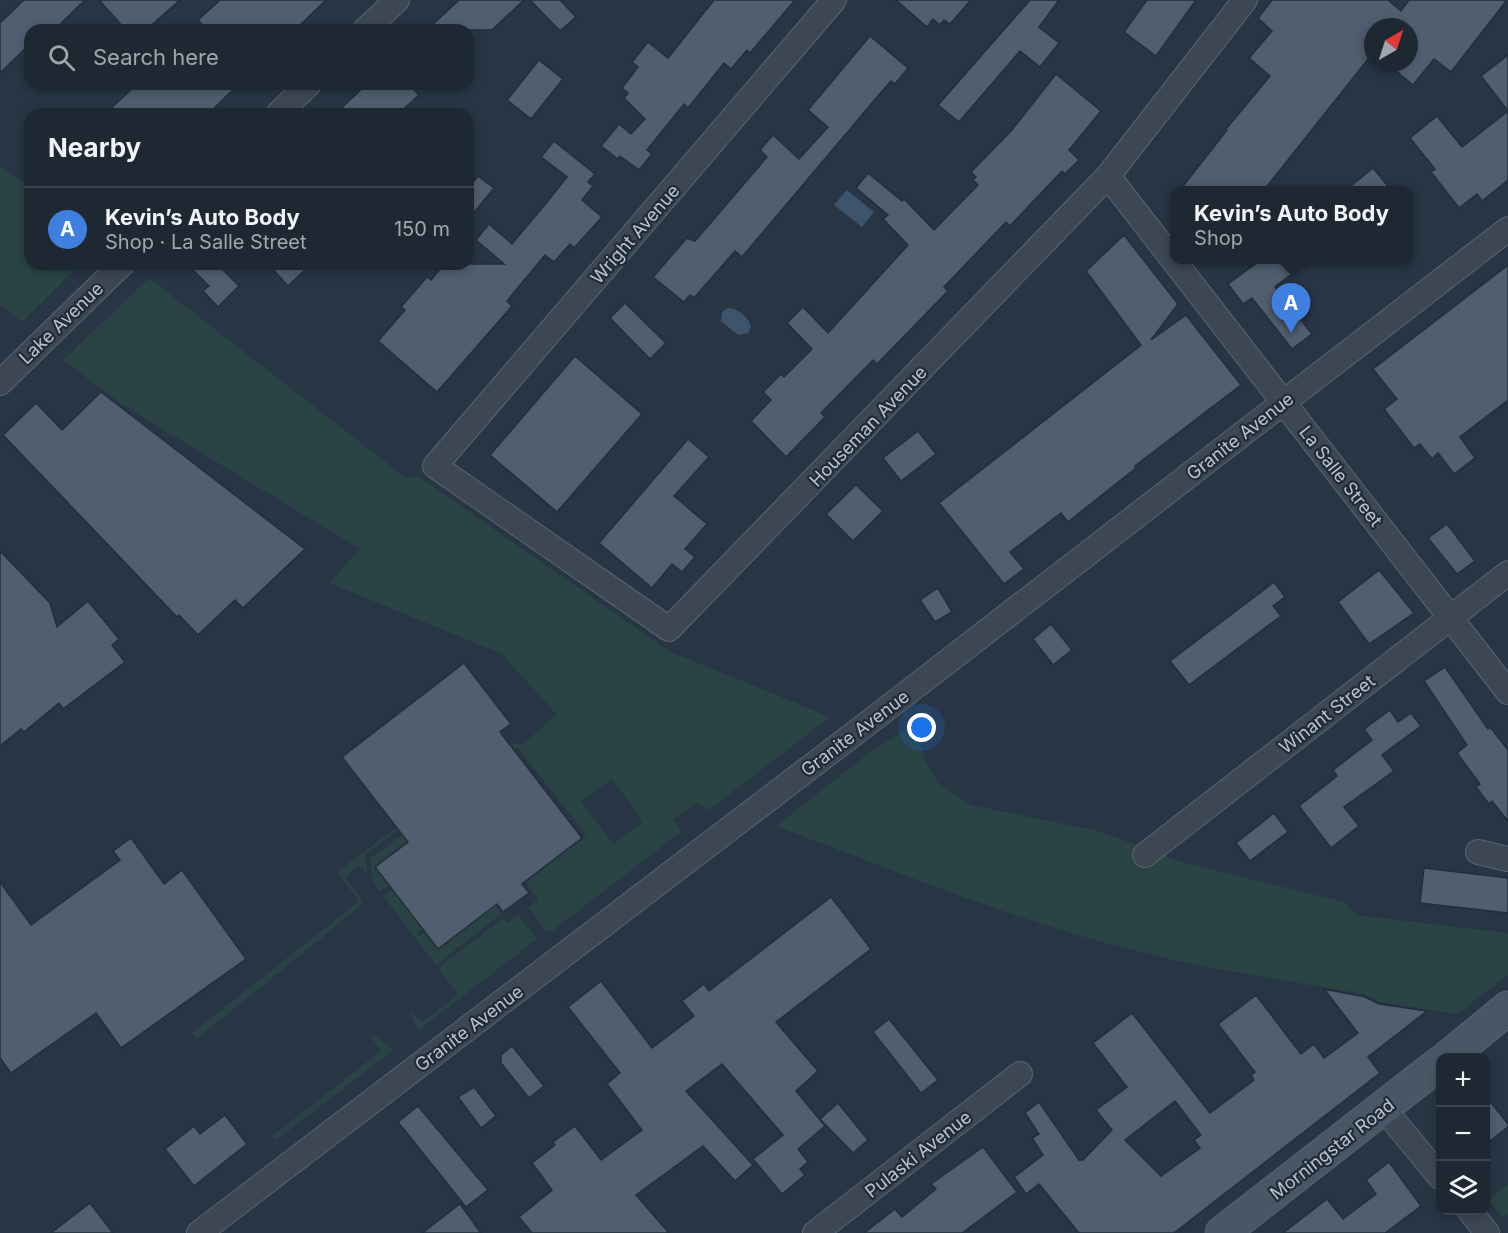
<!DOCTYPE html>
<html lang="en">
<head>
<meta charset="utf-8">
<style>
  body { margin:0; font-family:Inter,sans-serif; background:#2b343f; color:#f1f3f6 }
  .controls { position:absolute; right:18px; bottom:18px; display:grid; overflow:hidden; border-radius:12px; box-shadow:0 3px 9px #0003 }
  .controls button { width:54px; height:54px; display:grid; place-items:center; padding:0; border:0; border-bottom:2px solid #3c444e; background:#1e2833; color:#f1f3f6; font:30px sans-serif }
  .compass { position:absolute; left:1364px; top:18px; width:54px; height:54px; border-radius:50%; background:#1e2833; box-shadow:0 3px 9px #0003; rotate:39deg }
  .you { position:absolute; left:922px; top:728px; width:21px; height:21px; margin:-15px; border:4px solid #fff; border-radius:50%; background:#1a73e8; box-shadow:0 0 0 9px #1a73e833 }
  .badge { display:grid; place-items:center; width:39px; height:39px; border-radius:50%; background:#1a73e8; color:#fff; font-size:20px; font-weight:700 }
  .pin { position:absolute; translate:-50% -50px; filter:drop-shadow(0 2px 3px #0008) }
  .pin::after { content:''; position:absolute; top:32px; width:21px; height:18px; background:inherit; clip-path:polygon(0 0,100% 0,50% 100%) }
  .popup { position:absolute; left:1170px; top:186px; width:243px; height:78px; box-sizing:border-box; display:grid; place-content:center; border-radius:12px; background:#1e2833; filter:drop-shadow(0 2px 4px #0005); font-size:20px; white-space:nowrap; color:#a1a6ac }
  .popup b { font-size:22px; color:#f1f3f6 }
  .popup::after { content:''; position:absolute; left:50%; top:100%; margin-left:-12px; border:12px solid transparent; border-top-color:#1e2833 }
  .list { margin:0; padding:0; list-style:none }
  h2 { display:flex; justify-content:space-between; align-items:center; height:78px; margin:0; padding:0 24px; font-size:26px }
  h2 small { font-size:20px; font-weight:400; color:#a1a6ac }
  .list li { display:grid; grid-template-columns:39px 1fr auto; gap:18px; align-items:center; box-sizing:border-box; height:84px; padding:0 24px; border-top:2px solid #3c444e }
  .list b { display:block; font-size:22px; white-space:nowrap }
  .list p { margin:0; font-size:20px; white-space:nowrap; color:#a1a6ac }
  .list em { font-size:20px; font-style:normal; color:#a1a6ac }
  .icon { flex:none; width:33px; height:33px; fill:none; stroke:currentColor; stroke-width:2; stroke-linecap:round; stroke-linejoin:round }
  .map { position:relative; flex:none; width:1508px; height:1233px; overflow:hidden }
  .search { position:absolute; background:#1e2833; box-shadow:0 3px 9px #0003; left:24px; top:24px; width:450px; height:66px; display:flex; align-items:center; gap:15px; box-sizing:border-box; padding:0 21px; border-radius:18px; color:#a1a6ac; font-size:22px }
  .panel { position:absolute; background:#1e2833; box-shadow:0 3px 9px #0003; left:24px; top:108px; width:450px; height:162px; border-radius:18px }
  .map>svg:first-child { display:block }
  .green { fill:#2a4345; fill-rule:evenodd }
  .water { fill:#3e546d }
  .building { fill:#515e6f; stroke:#232e3b; stroke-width:1.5; fill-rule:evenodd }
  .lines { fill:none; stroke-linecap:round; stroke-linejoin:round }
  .street-casing { stroke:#5b6571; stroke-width:26 }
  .secondary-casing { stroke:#5b6571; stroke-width:35 }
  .street { stroke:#3c4753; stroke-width:24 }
  .secondary { stroke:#4a5666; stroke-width:33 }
  .labels { text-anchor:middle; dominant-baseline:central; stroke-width:4.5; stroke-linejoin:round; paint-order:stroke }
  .street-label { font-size:18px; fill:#bac2cd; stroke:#212c39 }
</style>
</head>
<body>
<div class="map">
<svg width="1508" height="1233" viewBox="0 0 1508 1233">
  <rect width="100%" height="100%" fill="#283544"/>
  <g class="green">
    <polygon points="0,166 30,188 30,264 81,264 22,322 0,305"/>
    <path d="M149,278l257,200 12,-2 251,175 161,66 -121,93 -13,-7 -23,17 9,11 -131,101 -2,-2 -3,2 -18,-24 10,-9 -13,-17 61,-47 -68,-87 -21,15 -21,7 -111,85 3,21 -8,-11 -15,12 17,23v5l-165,134 -5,-6 167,-132 -22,-29 170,-128h16l34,-29 -55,-61 -173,-71 31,-34 -239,-145 -58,-44zM612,779l31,43 -30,22 -32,-43z"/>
    <path d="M906,730l13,5 6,25 13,23 33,22 128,26 83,31 162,40 12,13 152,18v42l-51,39 -77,-12 -16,-8c-86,-15 -174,-27 -259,-51 -112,-31 -220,-76 -329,-117l97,-76z"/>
    <polygon points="517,754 519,756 375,867 389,886 380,892 373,883 370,859 479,776 499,768"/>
    <polygon points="392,889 422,929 417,933 419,936 425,933 438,949 495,905 501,914 436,965 383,896"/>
    <polygon points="518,915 537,939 418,1031 410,1011 423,1022 458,994 438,968 504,918 508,923"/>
    <polygon points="372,1034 394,1050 276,1140 272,1136 381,1051 371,1037"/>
    <polygon points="1508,1184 1508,1214 1503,1218 1488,1200"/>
  </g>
  <g class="water">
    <polygon points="847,190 874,212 862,227 834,205"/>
    <path d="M728,308c9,0 21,9 23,19l-3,6 -10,2 -17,-14 1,-9z"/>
  </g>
  <g class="building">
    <polygon points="24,0 85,0 54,30 30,30 30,44 0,73 0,23"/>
    <polygon points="99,0 180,0 146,30 126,30"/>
    <polygon points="220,0 326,0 295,30 207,30 198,20"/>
    <polygon points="459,0 524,0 492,30 427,30"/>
    <polygon points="530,0 560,0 576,17 560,31"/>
    <polygon points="714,0 795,0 750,53 747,50 731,69 724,63 688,108 684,104 647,150 652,154 639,170 620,156 618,159 601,146 619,124 631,134 645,119 624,98 628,93 622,88 638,67 632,62 648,42 668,58"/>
    <polygon points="896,0 971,0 950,24 944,20 940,25 933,19 927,27"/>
    <polygon points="1030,0 1059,0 1039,27 1059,43 1040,67 1020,51 959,122 938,105"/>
    <polygon points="1147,0 1196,0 1156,56 1124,32"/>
    <polygon points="1272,0 1388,0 1401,11 1409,0 1507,0 1451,72 1434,59 1413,85 1386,63 1409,63 1409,27 1373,27 1373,53 1264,190 1180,190 1227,130 1226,129 1270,76 1249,58 1272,31 1258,18"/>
    <polygon points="870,36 908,68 895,84 891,81 877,97 742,257 735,251 694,298 690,295 684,302 653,277 687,238 695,241 767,157 760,150 773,135 799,159 828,127 808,110"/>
    <polygon points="1508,55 1508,180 1482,201 1477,194 1459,208 1431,172 1435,169 1410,138 1437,116 1462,147 1508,111 1481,76"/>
    <polygon points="539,60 563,79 531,119 507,100"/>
    <polygon points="1056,74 1101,111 1069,150 1079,160 1065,174 1062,171 1010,226 1006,222 944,287 948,291 877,364 873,360 821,413 825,417 786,457 751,421 771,400 763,392 781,374 784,377 812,349 787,323 803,307 828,333 908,245 883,219 888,215 856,188 868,173 902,201 904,199 934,230 978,185 973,180 976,177 971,172 1011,131"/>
    <polygon points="137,84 239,84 208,114 105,114"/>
    <polygon points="367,84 408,84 419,95 398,114 335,114"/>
    <polygon points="554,141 595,174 588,182 593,186 582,200 602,217 574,248 570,244 554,262 545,255 507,301 512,306 437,392 378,341 405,310 401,307 427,277 431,280 444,264 504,264 476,240 489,224 512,244 547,202 567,177 541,157"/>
    <polygon points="1373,168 1391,190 1346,190"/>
    <polygon points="478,176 494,188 468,220 468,188"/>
    <polygon points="1124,235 1178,304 1151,340 1186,315 1241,385 1135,466 1136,468 1068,522 1061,513 1010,552 1024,569 1004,584 939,503 1141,345 1086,271"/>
    <polygon points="1261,260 1310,260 1275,287 1312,334 1292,349 1252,298 1243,304 1228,284"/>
    <polygon points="187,264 217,264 239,286 218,307 203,291 209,286"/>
    <polygon points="268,264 311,264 288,286"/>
    <polygon points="1508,265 1508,400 1460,437 1475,458 1454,474 1438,453 1432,459 1420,444 1414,448 1384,409 1397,399 1373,369"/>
    <polygon points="625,303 666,343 650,359 610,318"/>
    <polygon points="575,356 642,414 557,512 490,455"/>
    <polygon points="101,392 305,549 243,608 235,600 198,635 179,615 177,617 3,435 36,403 62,430"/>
    <polygon points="918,431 936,454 901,481 883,458"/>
    <polygon points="688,439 709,457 674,496 707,524 685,549 695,557 682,572 672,564 652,588 599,543"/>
    <polygon points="856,485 883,511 853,541 826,514"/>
    <polygon points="1447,524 1475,561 1457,574 1428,538"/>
    <polygon points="0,551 50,603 57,627 88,601 119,639 112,645 125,662 63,709 59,703 24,732 21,729 0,746"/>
    <polygon points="1379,570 1414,613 1369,644 1338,602"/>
    <polygon points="1274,582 1285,597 1273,606 1281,616 1189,685 1170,661"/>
    <polygon points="938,588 952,612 935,622 920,600"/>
    <polygon points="1051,624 1072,650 1053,665 1033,639"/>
    <polygon points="464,663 511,724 500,732 582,838 522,884 529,893 503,912 497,904 438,949 375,867 408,842 342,757"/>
    <polygon points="1445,667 1488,729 1490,727 1508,750 1508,821 1492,801 1489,804 1476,787 1480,784 1457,753 1467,745 1424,681"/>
    <polygon points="1390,710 1398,722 1411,713 1421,726 1382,755 1394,771 1344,807 1359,826 1331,848 1299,806 1337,776 1333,770 1372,740 1364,729"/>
    <polygon points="1274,813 1288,832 1250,861 1236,843"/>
    <polygon points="131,838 164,884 182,870 246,959 121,1048 96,1013 11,1073 0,1058 0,882 31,925 120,860 113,851"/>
    <polygon points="1424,868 1508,878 1508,913 1420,903"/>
    <polygon points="831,897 871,949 776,1022 818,1071 796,1091 825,1126 798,1149 808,1162 800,1169 805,1175 782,1194 753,1159 783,1135 722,1064 686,1091 753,1165 735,1181 703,1146 636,1195 669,1233 532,1233 519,1217 552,1190 532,1163 555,1145 553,1142 575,1126 601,1160 642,1130 607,1084 620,1073 568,1007 601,981 652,1048 694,1016 682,1001 704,984 709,991"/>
    <path d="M1324,989l41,8 14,7 48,7 -59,46 12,16 -206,160h-95l-40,-49 -13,10 -12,-17 29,-22 -11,-17 7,-4 -14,-21 14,-11 40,58h4l29,-30 -16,-20 31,-23 -34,-44 39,-30 78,100 44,-33 -3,-5 4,-3 -37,-48 38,-29 45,59 13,-10 10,14 34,-25zM1175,1101l26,34 -7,5 6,8 -39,28 -36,-36z"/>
    <polygon points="889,1019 938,1080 921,1093 873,1032"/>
    <polygon points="512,1046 544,1086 529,1098 501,1063 501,1055"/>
    <polygon points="474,1087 496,1116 481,1128 458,1097"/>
    <polygon points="1485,1095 1508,1124 1508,1127 1485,1145"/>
    <polygon points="838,1103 868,1140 853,1153 820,1119"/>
    <polygon points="418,1106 488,1190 466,1207 398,1122"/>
    <polygon points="225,1115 247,1144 194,1186 165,1149 194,1126 200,1134"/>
    <polygon points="983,1147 1017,1192 962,1233 864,1233 895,1209 902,1217 936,1189 931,1184"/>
    <polygon points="1389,1162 1421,1206 1385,1233 1283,1233 1327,1199 1343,1219 1376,1194 1366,1180"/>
    <polygon points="90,1203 113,1233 51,1233"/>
    <polygon points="460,1204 481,1233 422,1233"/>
  </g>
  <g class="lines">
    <g class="street-casing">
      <g id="street">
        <polyline points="834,0 435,466 669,629 1108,176 1245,0"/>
        <polyline points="365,30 397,0"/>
        <polyline points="278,114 309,84"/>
        <polyline points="1108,176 1508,692"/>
        <polyline points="0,383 122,264"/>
        <polyline points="1478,852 1508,859"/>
        <polyline points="1145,855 1508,573"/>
        <polyline points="1384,1109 1440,1177"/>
        <polyline points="1469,1210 1487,1233"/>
        <polyline points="199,1233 859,730 1508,229"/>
        <polyline points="815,1233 1020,1074"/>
      </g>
    </g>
    <g class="secondary-casing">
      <g id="secondary">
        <polyline points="1447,1058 1508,1008"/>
        <polyline points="1222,1233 1440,1063"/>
      </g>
    </g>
    <use href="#street" class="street"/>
    <use href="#secondary" class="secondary"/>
  </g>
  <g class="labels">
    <g class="street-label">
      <text transform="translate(635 234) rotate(-49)">Wright Avenue</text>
      <text transform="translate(61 323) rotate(-44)">Lake Avenue</text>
      <text transform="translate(868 426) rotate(-46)">Houseman Avenue</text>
      <text transform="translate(1240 436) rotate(-38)">Granite Avenue</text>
      <text transform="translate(1341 476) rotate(52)">La Salle Street</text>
      <text transform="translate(1327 714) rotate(-38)">Winant Street</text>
      <text transform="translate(855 733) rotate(-37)">Granite Avenue</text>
      <text transform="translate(469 1028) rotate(-37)">Granite Avenue</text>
      <text transform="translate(1332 1149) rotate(-38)">Morningstar Road</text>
      <text transform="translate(918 1154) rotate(-38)">Pulaski Avenue</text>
    </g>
  </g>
</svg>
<div class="controls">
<button>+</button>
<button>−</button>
<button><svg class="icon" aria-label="layers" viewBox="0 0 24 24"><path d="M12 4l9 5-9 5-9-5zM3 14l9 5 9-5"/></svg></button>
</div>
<svg class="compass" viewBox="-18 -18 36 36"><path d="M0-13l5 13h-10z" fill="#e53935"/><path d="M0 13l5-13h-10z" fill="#a1a6ac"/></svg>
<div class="you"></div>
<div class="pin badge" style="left:1291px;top:333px;background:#3f7fe0">A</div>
<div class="popup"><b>Kevin’s Auto Body</b>Shop</div>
<div class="search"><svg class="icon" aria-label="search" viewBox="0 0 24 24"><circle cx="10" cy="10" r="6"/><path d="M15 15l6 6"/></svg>Search here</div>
<section class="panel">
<h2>Nearby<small></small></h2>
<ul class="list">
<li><span class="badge" style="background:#3f7fe0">A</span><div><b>Kevin’s Auto Body</b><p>Shop · La Salle Street</p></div><em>150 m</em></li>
</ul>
</section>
</div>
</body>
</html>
